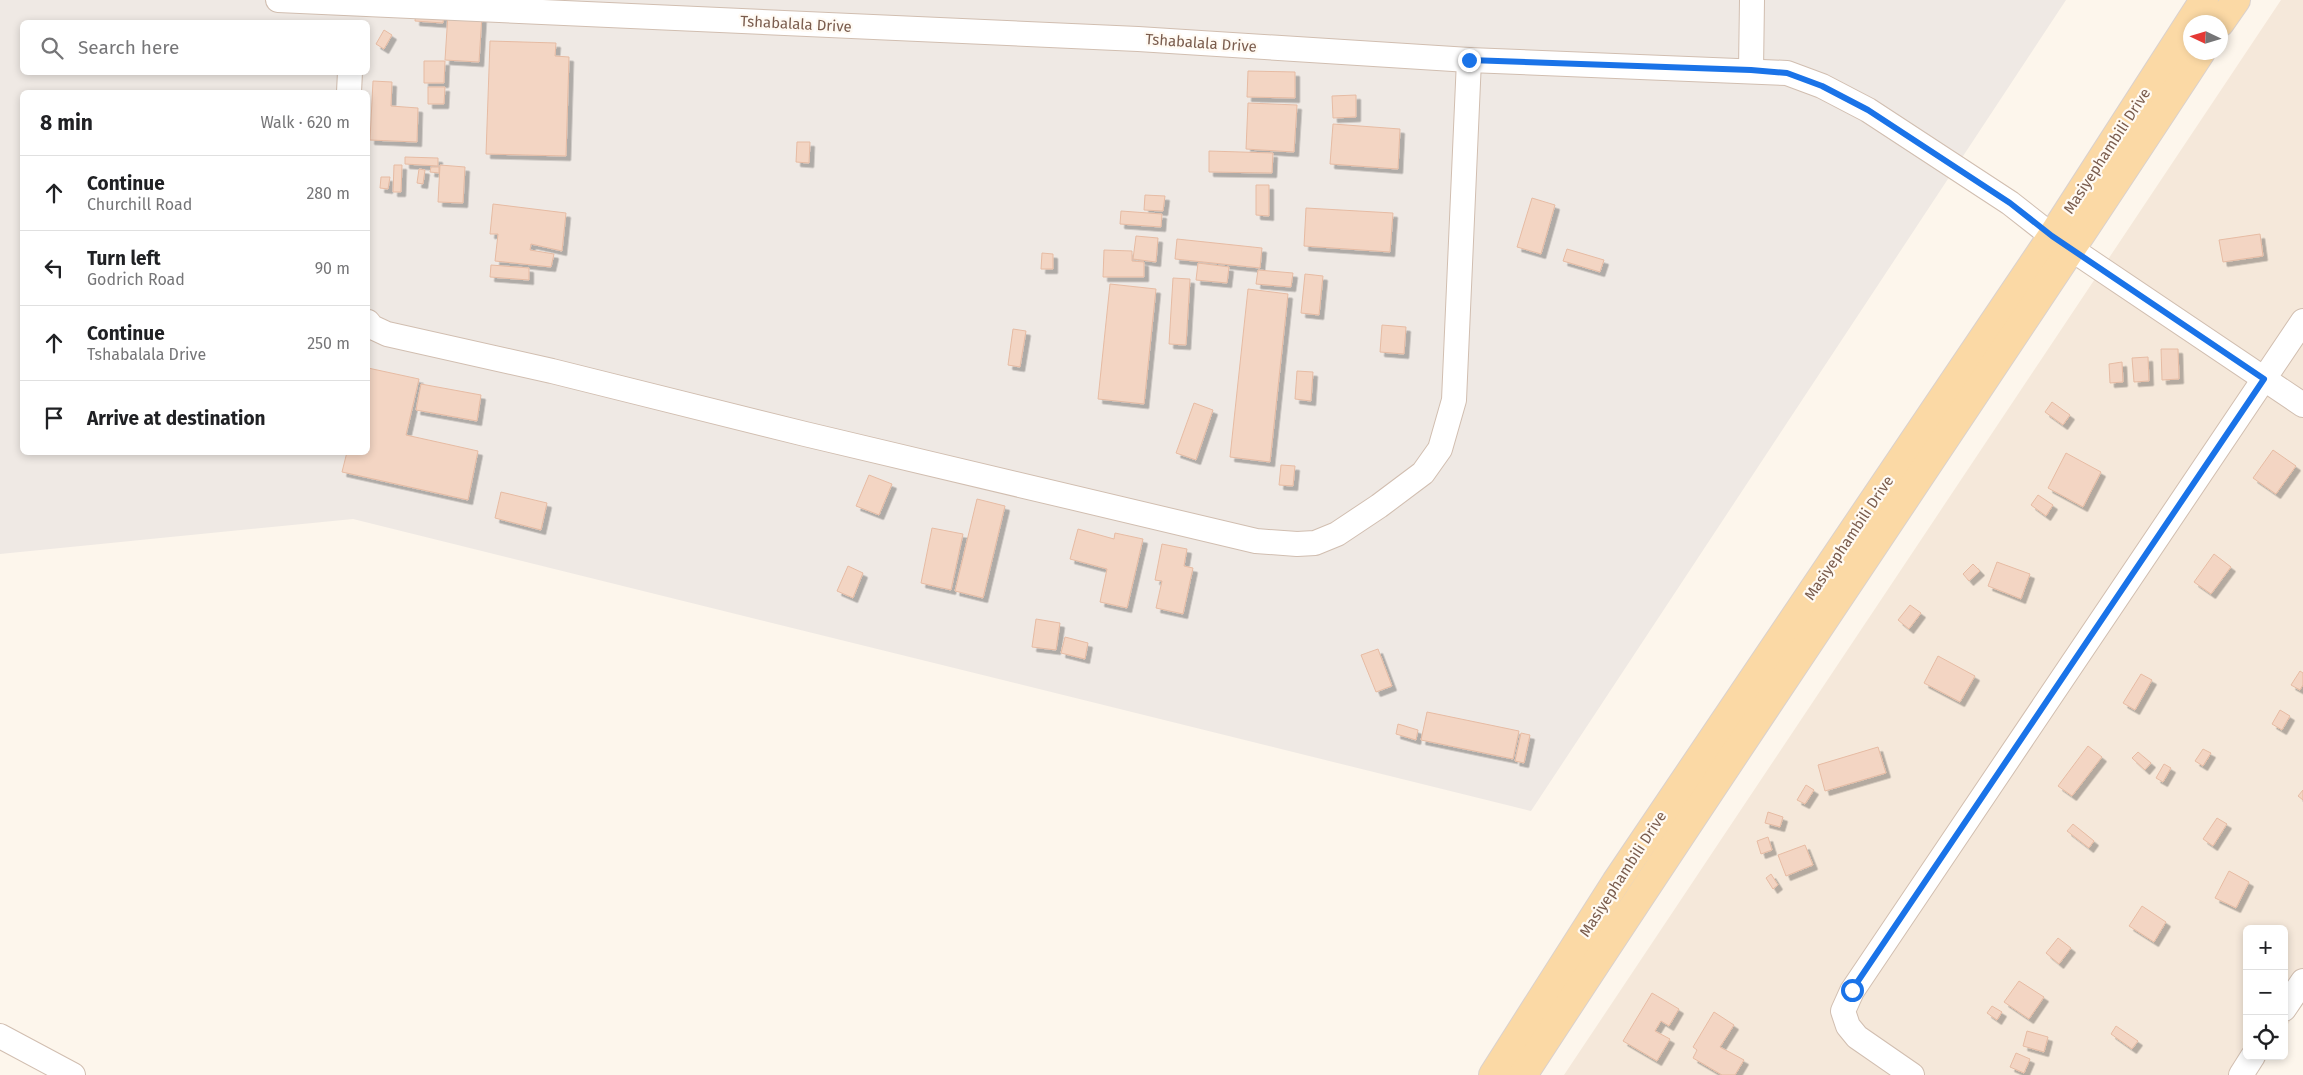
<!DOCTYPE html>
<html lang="en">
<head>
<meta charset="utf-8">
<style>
  body { margin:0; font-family:"Fira Sans",sans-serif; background:#f2f2f2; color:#202124 }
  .controls { position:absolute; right:15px; bottom:15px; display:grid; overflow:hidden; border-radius:8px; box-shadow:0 2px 8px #0003 }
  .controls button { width:45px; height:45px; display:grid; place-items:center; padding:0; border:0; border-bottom:1px solid #e0e0e0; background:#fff; color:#202124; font:25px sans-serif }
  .compass { position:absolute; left:2183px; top:15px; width:45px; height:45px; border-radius:50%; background:#fff; box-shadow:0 2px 8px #0003; rotate:274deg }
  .stop { position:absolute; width:15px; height:15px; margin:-11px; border:4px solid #1a73e8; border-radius:50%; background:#fff }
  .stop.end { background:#1a73e8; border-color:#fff; box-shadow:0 1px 5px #0008 }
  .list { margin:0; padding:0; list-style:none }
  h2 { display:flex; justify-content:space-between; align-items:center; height:65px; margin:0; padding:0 20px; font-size:21px }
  h2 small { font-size:16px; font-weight:400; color:#757577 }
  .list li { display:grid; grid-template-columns:32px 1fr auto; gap:15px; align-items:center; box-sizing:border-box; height:75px; padding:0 20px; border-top:1px solid #e0e0e0 }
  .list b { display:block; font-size:19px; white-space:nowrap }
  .list p { margin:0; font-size:16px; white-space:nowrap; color:#757577 }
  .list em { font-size:16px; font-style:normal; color:#757577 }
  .icon { flex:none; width:28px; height:28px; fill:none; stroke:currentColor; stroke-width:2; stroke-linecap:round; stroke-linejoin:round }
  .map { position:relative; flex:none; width:2303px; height:1075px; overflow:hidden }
  .search { position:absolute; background:#fff; box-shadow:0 2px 8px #0003; left:20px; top:20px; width:350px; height:55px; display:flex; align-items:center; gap:12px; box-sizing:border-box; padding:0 18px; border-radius:8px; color:#757577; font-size:19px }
  .panel { position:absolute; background:#fff; box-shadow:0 2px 8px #0003; left:20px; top:90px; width:350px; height:365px; border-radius:8px }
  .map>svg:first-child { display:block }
  .residential { fill:#f5e8da }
  .industrial { fill:#efe9e4; fill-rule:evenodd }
  .building { fill:#f3d5c3; stroke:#e6bba3; filter:url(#shadow) }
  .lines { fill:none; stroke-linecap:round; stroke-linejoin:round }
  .minor-casing { stroke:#d1beb0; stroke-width:26 }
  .major-casing { stroke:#dad1cd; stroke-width:30 }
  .minor { stroke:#fff; stroke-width:24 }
  .major { stroke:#fbd9a5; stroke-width:28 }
  .route { stroke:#1a73e8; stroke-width:6 }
  .labels { text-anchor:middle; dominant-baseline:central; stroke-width:4.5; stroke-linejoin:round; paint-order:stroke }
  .street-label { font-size:15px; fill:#7a5c4d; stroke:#fffaf3 }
</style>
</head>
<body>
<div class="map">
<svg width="2303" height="1075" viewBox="0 0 2303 1075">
  <defs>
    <filter id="shadow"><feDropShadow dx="4.5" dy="4.5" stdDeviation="0" flood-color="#0004"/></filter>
  </defs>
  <rect width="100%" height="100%" fill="#fdf6ec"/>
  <polygon class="residential" points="2281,0 2303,0 2303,1002 2284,1030 2284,929 2247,929 2247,1056 2266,1056 2254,1075 1564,1075"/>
  <path class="industrial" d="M0,0h2066l-535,811 -1178,-292 -353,35zM22,22h346v50h-346zM22,92h346v360h-346z"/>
  <g class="building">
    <polygon points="416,9 444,10 443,23 415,21"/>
    <polygon points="448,13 482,15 479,62 445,60"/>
    <polygon points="384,30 392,35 384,49 376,44"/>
    <polygon points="490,41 556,43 555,56 569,57 566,156 486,154"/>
    <polygon points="424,61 445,61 444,83 424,83"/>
    <polygon points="1248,71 1295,72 1295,98 1247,97"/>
    <polygon points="373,81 392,82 391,106 418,108 417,142 370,140"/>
    <polygon points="428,87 445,87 444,104 428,104"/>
    <polygon points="1356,95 1356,117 1333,118 1332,96"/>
    <polygon points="1248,103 1297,105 1294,152 1246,149"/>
    <polygon points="1333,124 1400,129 1398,169 1330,164"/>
    <polygon points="797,142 810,142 809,163 796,162"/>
    <polygon points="1209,151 1273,153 1272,173 1209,172"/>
    <polygon points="405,157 438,158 438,166 405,164"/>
    <polygon points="394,165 402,165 401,192 393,192"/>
    <polygon points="440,165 465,167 463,203 438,202"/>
    <polygon points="431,167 439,167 439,173 430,172"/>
    <polygon points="419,169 425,170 423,184 417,183"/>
    <polygon points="381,177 390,177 388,189 380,188"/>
    <polygon points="1256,185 1269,185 1269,216 1256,215"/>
    <polygon points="1145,195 1165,196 1163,211 1144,210"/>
    <polygon points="1532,198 1555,205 1541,254 1517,247"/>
    <polygon points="493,204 566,213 562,251 531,244 530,250 554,254 551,267 495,261 498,234 490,234"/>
    <polygon points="1306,208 1393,213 1390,252 1304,246"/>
    <polygon points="1121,211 1162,214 1161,227 1120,224"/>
    <polygon points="2260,234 2263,256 2223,262 2219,240"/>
    <polygon points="1136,236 1158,238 1156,262 1133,259"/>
    <polygon points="1177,239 1262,248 1260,268 1175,259"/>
    <polygon points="1567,249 1604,260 1600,272 1563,261"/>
    <polygon points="1104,250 1132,251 1132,261 1144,262 1144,277 1103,277"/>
    <polygon points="1042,253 1053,254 1053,269 1041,269"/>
    <polygon points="1198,263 1229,267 1227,283 1196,280"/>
    <polygon points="491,265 529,268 529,280 490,277"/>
    <polygon points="1258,270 1293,273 1291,287 1256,284"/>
    <polygon points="1305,274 1323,276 1319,315 1301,313"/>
    <polygon points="1173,278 1190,279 1186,345 1169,344"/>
    <polygon points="1110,284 1156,289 1144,404 1098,399"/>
    <polygon points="1248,289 1288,294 1270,462 1230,457"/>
    <polygon points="1382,325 1406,327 1404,354 1380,352"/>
    <polygon points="1013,329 1026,331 1020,367 1008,365"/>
    <polygon points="2161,349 2178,349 2179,379 2162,380"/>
    <polygon points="2148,357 2149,381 2134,382 2132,358"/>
    <polygon points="2122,362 2123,382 2110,383 2109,364"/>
    <polygon points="368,368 419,379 406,435 478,451 468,500 342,472 347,452 368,452"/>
    <polygon points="1297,371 1313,372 1311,401 1295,399"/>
    <polygon points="421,384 481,395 477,421 416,410"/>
    <polygon points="2052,402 2070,415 2063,425 2045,412"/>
    <polygon points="1194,403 1213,410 1196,460 1176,453"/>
    <polygon points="2273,450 2296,466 2276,494 2253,478"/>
    <polygon points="2066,453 2101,472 2083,507 2048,488"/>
    <polygon points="1281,465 1295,466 1293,486 1279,485"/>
    <polygon points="869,475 892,484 879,515 856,506"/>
    <polygon points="501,492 547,503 541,530 495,518"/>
    <polygon points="2038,495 2053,505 2046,516 2031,505"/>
    <polygon points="977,499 1005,506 983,598 955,591"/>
    <polygon points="932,528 963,534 951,590 921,583"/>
    <polygon points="1078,529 1114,539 1115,533 1143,539 1127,608 1100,602 1107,569 1070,559"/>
    <polygon points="1162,544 1187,549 1184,566 1193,568 1183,614 1156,608 1162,581 1155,580"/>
    <polygon points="2214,554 2231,567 2211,594 2194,582"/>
    <polygon points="1997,562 2030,574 2021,599 1988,586"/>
    <polygon points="1973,564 1980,571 1969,581 1963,574"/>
    <polygon points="848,566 863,573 853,598 837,591"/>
    <polygon points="1910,605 1921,613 1909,629 1898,620"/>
    <polygon points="1036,619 1060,623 1056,650 1032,647"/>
    <polygon points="1065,637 1088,643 1085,659 1061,653"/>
    <polygon points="1378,649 1392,686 1376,692 1361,655"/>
    <polygon points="1938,656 1975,676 1960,702 1924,683"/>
    <polygon points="2300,671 2303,673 2303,685 2300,690 2291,685"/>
    <polygon points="2141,674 2152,680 2135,710 2123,703"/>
    <polygon points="2280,710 2290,716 2282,730 2272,724"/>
    <polygon points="1427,712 1519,731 1513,759 1421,740"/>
    <polygon points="1398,724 1418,730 1416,740 1396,734"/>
    <polygon points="1521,733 1530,735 1524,763 1515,761"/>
    <polygon points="2088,746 2102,757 2072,796 2058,786"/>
    <polygon points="1878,747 1886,773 1825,791 1818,765"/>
    <polygon points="2203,749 2211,753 2203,766 2195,761"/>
    <polygon points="2138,752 2151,763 2145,770 2132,758"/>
    <polygon points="2164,764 2171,768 2163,782 2156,778"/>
    <polygon points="1806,785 1814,790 1805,804 1797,800"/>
    <polygon points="2303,790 2303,800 2298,796"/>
    <polygon points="1768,812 1783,817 1780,827 1765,823"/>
    <polygon points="2217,818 2227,824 2213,846 2203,839"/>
    <polygon points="2073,824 2094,841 2089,848 2067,831"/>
    <polygon points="1768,837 1772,850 1761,854 1757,841"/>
    <polygon points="1805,845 1813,865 1786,876 1778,855"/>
    <polygon points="2229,871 2249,882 2236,908 2215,898"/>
    <polygon points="1771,874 1778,885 1773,889 1766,878"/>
    <polygon points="2142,906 2166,922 2154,942 2129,926"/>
    <polygon points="2058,938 2071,948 2059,964 2046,953"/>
    <polygon points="2019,981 2044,997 2029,1019 2004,1002"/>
    <polygon points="1652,993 1679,1009 1669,1026 1661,1021 1655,1031 1670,1039 1657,1061 1623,1041"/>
    <polygon points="1992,1006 2002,1012 1997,1020 1987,1013"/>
    <polygon points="1714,1012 1734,1025 1720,1047 1744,1060 1735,1075 1722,1075 1693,1058 1697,1050 1693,1047"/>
    <polygon points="2116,1026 2138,1041 2132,1049 2111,1034"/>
    <polygon points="2027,1031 2048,1037 2044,1052 2023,1046"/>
    <polygon points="2016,1053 2030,1059 2024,1073 2010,1067"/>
  </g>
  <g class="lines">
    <g class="minor-casing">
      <g id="minor">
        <polyline points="278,0 1138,39 1469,60 1787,73 1822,86 1868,110 2010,203 2052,236 2303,405"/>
        <polyline points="1751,70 1752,0"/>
        <polyline points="349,92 350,72"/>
        <polyline points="368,322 372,327 387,334 552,371 805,434 1256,541 1297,544 1315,543 1337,534 1379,506 1423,473 1440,449 1454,400 1469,60"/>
        <polyline points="2284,1009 2303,981"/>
        <polyline points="0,1036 73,1075"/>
        <polyline points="1912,1075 1857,1037 1848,1026 1843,1011 1852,991 2303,321"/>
        <polyline points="2241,1075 2253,1056"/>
      </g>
    </g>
    <g class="major-casing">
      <g id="major">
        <polyline points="2220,23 2236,0"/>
        <polyline points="1493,1075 1616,882 2052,236 2204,0"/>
        <path d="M1523,1075c223,-343 454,-680 678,-1023"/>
      </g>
    </g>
    <use href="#minor" class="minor"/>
    <use href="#major" class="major"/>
  </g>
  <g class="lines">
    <polyline class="route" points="1469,60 1751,70 1787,73 1822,86 1868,110 2010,203 2052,236 2264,379 1852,990"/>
  </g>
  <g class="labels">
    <g class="street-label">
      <text transform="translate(796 24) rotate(3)">Tshabalala Drive</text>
      <text transform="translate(1201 43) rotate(4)">Tshabalala Drive</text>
      <text transform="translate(2107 151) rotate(-57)">Masiyephambili Drive</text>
      <text transform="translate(1849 538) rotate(-56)">Masiyephambili Drive</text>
      <text transform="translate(1623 874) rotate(-57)">Masiyephambili Drive</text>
    </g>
  </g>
</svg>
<div class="controls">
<button>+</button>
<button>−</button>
<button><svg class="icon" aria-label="locate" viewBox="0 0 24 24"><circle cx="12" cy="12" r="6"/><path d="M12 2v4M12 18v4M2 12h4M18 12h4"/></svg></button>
</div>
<svg class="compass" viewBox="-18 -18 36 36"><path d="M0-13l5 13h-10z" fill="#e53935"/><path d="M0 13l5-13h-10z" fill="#757577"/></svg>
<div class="stop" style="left:1852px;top:990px"></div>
<div class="stop end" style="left:1469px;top:60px"></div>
<div class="search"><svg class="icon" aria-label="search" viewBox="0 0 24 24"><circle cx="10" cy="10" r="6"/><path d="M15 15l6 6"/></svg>Search here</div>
<section class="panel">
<h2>8 min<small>Walk · 620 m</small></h2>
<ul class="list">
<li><svg class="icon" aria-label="ahead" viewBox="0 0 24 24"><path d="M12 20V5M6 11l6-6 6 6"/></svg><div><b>Continue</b><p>Churchill Road</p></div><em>280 m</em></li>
<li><svg class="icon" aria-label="left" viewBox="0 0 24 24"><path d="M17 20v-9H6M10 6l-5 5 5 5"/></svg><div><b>Turn left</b><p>Godrich Road</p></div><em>90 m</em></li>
<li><svg class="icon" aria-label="ahead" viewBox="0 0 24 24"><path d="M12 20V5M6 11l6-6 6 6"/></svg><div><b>Continue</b><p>Tshabalala Drive</p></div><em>250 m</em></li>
<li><svg class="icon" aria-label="arrive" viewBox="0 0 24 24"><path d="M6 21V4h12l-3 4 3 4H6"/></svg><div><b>Arrive at destination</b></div></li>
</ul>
</section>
</div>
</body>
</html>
